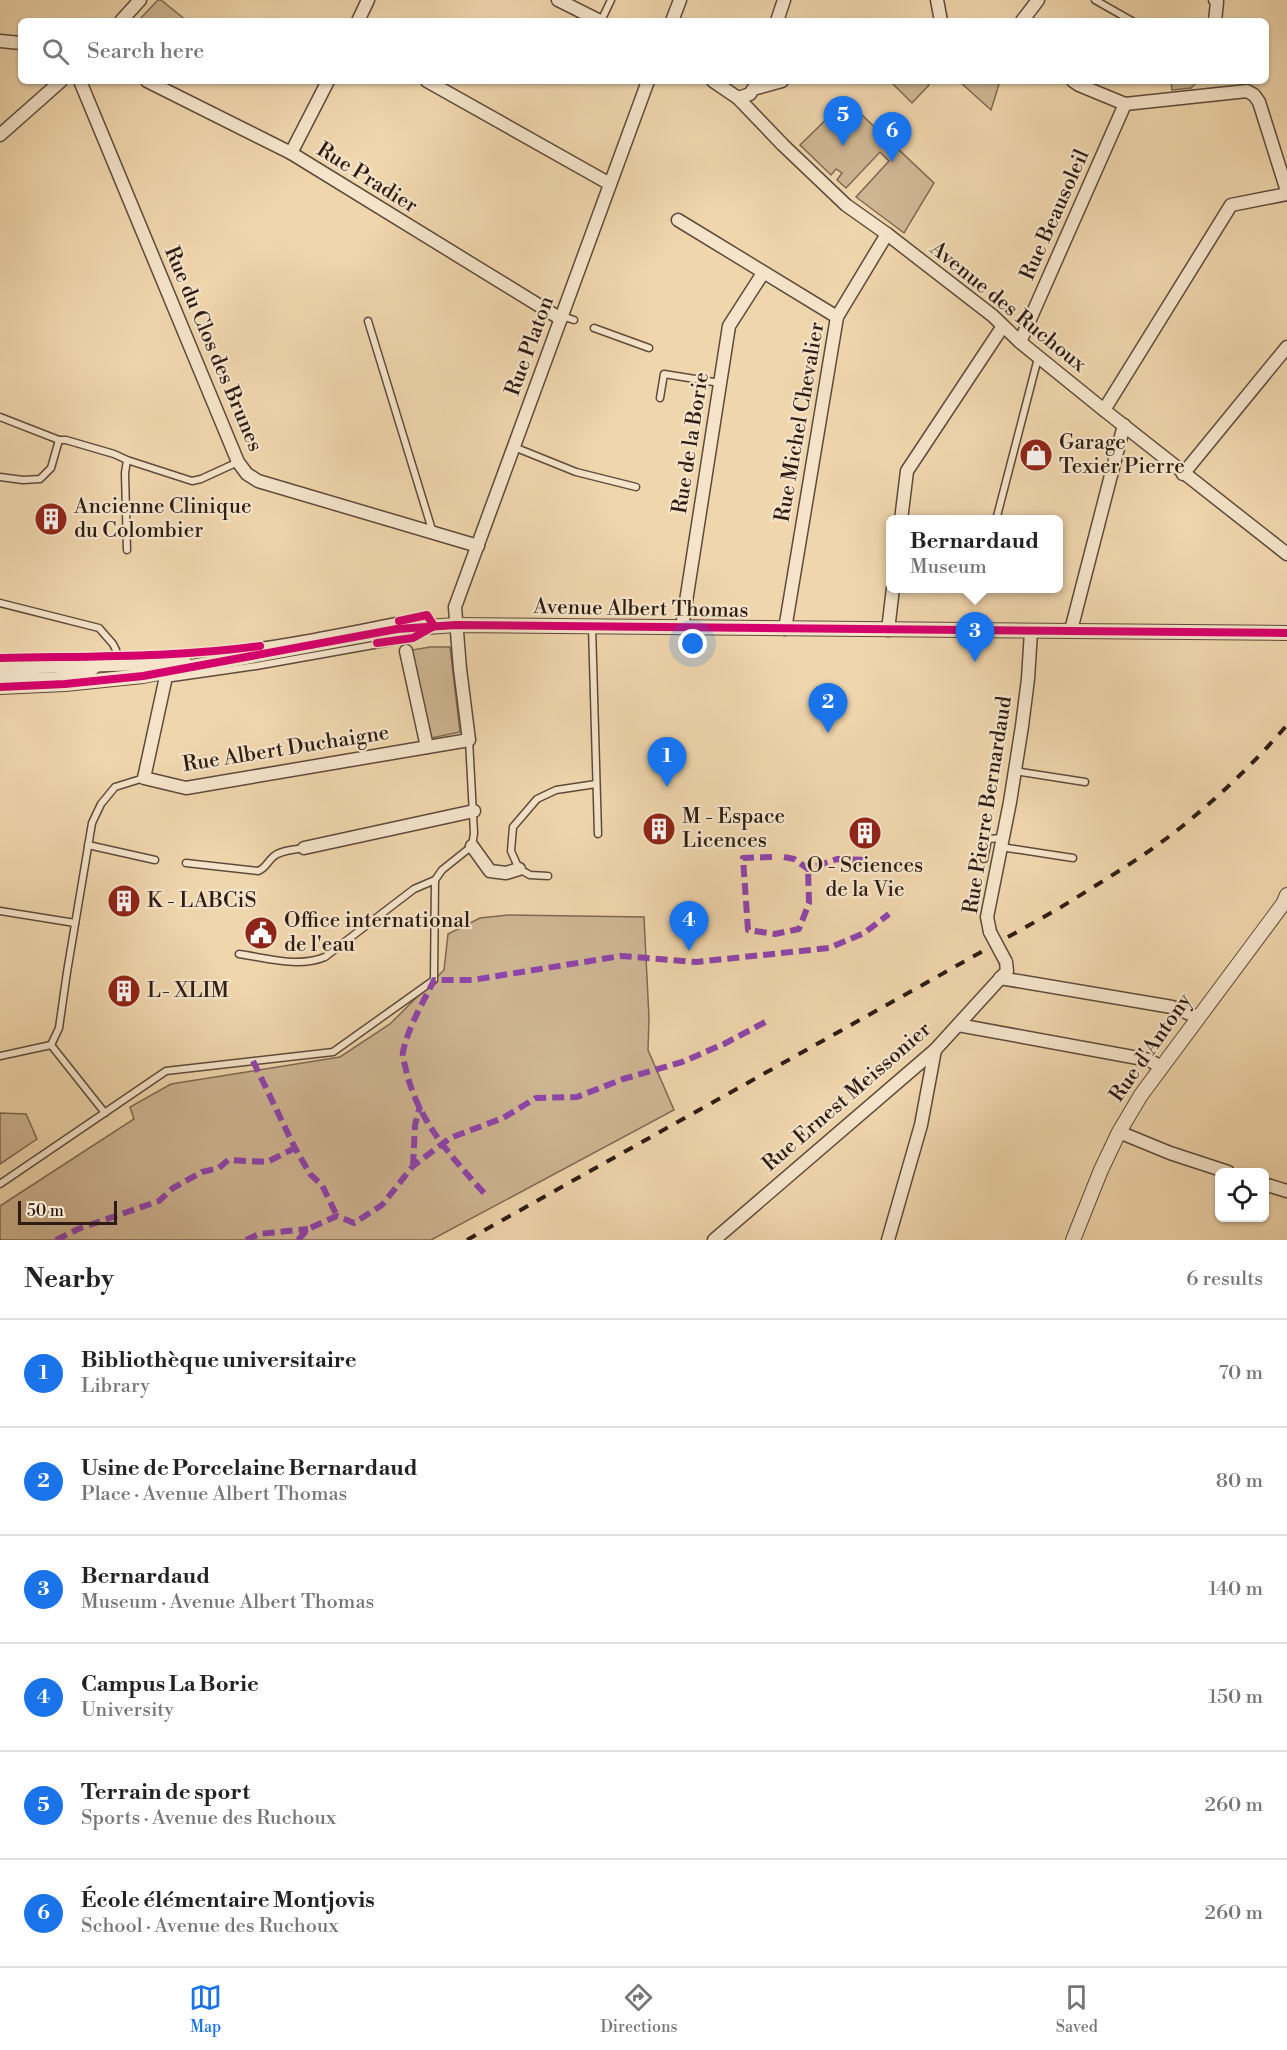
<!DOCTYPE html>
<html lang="en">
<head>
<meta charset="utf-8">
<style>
  body { margin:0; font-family:"Libre Bodoni",serif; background:#f6f6f6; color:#222 }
  .controls { position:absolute; right:18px; bottom:18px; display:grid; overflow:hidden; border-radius:9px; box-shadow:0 2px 4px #0004 }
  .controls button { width:54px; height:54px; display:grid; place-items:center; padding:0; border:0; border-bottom:2px solid #e0e0e0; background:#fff; color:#222; font:30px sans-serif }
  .scale { position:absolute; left:18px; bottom:15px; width:99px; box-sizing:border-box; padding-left:6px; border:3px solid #2e1c14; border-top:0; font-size:16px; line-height:21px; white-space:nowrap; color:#2e1c14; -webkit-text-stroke:4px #f5e4ca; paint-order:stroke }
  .you { position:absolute; left:693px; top:644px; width:21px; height:21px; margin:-15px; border:4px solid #fff; border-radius:50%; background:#1a73e8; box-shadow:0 0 0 9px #1a73e833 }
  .badge { display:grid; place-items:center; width:39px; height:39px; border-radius:50%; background:#1a73e8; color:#fff; font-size:20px; font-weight:700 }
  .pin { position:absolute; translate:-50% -50px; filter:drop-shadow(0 2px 3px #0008) }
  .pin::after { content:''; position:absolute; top:32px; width:21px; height:18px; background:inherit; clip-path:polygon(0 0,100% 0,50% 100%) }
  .popup { position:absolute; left:886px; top:515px; width:177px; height:78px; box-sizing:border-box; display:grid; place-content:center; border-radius:9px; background:#fff; filter:drop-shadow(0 2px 4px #0005); font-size:20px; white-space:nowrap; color:#767676 }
  .popup b { font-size:22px; color:#222 }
  .popup::after { content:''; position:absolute; left:50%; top:100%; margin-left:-12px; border:12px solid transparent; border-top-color:#fff }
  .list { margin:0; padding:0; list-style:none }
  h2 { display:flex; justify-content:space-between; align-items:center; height:78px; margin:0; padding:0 24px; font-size:26px }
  h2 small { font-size:20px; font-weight:400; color:#767676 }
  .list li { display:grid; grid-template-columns:39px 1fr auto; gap:18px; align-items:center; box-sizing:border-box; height:108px; padding:0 24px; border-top:2px solid #e0e0e0 }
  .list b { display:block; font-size:22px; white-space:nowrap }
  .list p { margin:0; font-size:20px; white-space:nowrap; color:#767676 }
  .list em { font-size:20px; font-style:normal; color:#767676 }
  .icon { flex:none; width:33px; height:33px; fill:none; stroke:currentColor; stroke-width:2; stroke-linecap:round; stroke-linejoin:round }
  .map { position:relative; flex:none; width:1287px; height:1240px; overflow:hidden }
  .search { position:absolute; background:#fff; box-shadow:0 2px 4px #0004; left:18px; right:18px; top:18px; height:66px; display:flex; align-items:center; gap:15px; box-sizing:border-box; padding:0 21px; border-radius:9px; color:#767676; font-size:22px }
  .sheet { height:726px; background:#fff }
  nav { display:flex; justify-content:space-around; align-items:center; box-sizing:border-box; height:84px; border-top:2px solid #e0e0e0; background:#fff; font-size:16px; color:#767676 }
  nav a { display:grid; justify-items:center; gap:3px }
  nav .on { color:#1a73e8 }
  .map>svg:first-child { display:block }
  .green { fill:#cfb693; stroke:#7e6954; stroke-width:1.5 }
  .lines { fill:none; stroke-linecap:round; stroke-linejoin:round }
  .service-casing { stroke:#5e4a3a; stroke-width:9 }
  .minor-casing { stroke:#5e4a3a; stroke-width:15 }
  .tertiary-casing { stroke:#5e4a3a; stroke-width:16 }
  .service { stroke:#f5e4ca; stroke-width:6 }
  .minor { stroke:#f5e4ca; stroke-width:12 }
  .tertiary { stroke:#f5e4ca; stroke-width:14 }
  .rail { stroke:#2e1c14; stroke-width:4; stroke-dasharray:10 10; stroke-linecap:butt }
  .minor-bridge-casing { stroke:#5e4a3a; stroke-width:15; stroke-linecap:butt }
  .minor-bridge { stroke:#f5e4ca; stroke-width:12 }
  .quiet { stroke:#8e44ad; stroke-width:6; stroke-dasharray:12 6; stroke-linecap:butt }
  .cycleway-casing { stroke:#f5e4ca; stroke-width:11 }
  .cycleway { stroke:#d6006c; stroke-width:8 }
  .labels { text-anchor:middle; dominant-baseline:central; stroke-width:4.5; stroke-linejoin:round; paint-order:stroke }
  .street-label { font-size:21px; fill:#2e1c14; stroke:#f5e4ca }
  .poi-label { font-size:21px; fill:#2e1c14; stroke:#f5e4ca; text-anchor:start }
</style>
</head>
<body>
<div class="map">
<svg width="1287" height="1240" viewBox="0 0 1287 1240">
  <rect width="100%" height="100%" fill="#f0d6ad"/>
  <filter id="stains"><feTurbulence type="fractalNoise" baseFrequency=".00333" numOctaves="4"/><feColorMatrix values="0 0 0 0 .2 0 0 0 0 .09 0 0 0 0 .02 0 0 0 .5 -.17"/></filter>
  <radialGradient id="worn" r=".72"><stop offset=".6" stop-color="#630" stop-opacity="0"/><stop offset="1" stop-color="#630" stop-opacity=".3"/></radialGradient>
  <g class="green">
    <polygon points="158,0 161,0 187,21 138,21"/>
    <polygon points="890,81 924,81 929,85 912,103"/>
    <polygon points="959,81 1000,81 991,110"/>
    <polygon points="1171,81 1198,81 1191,88 1172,90"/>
    <polygon points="846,100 934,183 904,233 856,197 889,161 880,152 846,188 837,180 842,173 836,169 831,175 800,145"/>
    <polygon points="430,647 450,647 460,732 431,738 412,650"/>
    <polygon points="508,915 644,917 649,1018 648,1050 674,1110 431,1240 0,1240 0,1206 134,1119 130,1107 171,1084 340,1057 390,1024 444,970 448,934 480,918"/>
    <polygon points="0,1113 26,1114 37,1139 0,1164"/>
  </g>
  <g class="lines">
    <g class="service-casing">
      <g id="service">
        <polyline points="1095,0 1132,21"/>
        <polyline points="601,21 611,0"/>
        <polyline points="562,316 574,320"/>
        <polyline points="368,321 433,533"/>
        <polyline points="594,328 649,348"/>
        <polyline points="660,398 664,374 720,383"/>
        <polyline points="0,417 59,440 66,440 114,454 127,460 125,473 127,550"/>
        <polyline points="514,447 576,472 636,487"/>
        <polyline points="127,460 192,481 201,479 238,462"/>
        <polyline points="0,477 23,480 40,479 51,468 59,440"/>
        <polyline points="996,520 1038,358"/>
        <polyline points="0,603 99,628 113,644 116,650 117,660"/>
        <polyline points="592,626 598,834"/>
        <path d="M0,658c73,-2 147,0 220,-7 69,-7 138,-23 207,-36l7,11"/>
        <polyline points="165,679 256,666 413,638 426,631"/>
        <polyline points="1014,771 1085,782"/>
        <polyline points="88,845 155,860"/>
        <polyline points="1001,847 1073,858"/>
        <polyline points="984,859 988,839 1003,838"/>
        <path d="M186,863l72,8c8,-3 9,-9 15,-14 7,-7 22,-7 31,-9"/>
        <polyline points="548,876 530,875 519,869 511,851 513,827 537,799 556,790 596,784"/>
        <polyline points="0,911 75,923"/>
        <path d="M239,954c28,4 59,14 86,3l89,-68 21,-9"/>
        <polyline points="51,1045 59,1028 67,972 92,823 101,804 115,787 144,778"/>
        <polyline points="0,1056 51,1045 105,1113"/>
        <polyline points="0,1184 166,1071 333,1052 434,980 435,880 442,870 472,846 474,833 469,740"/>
      </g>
    </g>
    <g class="minor-casing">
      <g id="minor">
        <polyline points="558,0 600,21"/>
        <polyline points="937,0 941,21"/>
        <polyline points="1215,0 1217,2 1215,21"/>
        <polyline points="121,21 140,0"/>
        <polyline points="358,21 368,0"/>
        <polyline points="672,21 680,0"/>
        <polyline points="777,21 784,0"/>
        <polyline points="1022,21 1038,0"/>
        <polyline points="0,41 21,43"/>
        <polyline points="80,81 238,462 247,474 258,481 478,546"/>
        <polyline points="147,81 291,153 561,319"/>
        <polyline points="427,81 610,184"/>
        <polyline points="713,81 738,98 783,145 846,205 887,234 993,316 1020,342 1104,410 1287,554"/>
        <polyline points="1073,81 1079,85 1125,104 1247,91 1254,95 1259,102 1287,191"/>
        <polyline points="738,98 750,94 753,89 782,81"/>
        <polyline points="0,135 61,81"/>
        <polyline points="291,153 328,81"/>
        <polyline points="678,220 837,317"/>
        <polyline points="1020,342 1125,104"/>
        <polyline points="1104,410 1231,205 1287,194"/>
        <polyline points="1183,474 1287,347"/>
        <polyline points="901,520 907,471 1003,326"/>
        <polyline points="682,627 729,326 763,273"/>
        <polyline points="785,629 837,317 887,234"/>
        <polyline points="888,630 893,588"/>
        <polyline points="1071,630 1124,425"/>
        <polyline points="406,651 427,747"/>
        <polyline points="167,672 144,778 186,788 469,740 460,669 455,607 648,81"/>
        <path d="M0,678c23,0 86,6 98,-15"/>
        <polyline points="472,846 490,871 506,873 519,869"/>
        <polyline points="304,848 474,811"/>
        <polyline points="990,932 987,917 1010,802 1022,726 1028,679 1031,631"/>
        <polyline points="1000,978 1172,1007 1198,1017"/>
        <polyline points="958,1025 1149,1060 1161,1067"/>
        <polyline points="1119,1132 1170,1153 1228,1172"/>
        <polyline points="1264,1184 1287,1191"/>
        <polyline points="714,1240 935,1050 1007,971 1006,962"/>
        <polyline points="888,1240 921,1125 935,1050"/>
      </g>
    </g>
    <g class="tertiary-casing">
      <g id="tertiary">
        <polyline points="0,667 184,662"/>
        <polyline points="0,687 65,684 143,676 397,629 456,625 1287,633"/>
        <polyline points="1073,1240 1101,1170 1119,1132 1141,1095 1283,904 1287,895"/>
      </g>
    </g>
    <use href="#service" class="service"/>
    <use href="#minor" class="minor"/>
    <use href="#tertiary" class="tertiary"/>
    <path class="rail" d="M467,1240l591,-331c43,-27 88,-53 127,-85 37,-30 71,-63 102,-99"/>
    <g class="minor-bridge-casing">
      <polyline id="minor-bridge" points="990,932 1006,962"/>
    </g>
    <use href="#minor-bridge" class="minor-bridge"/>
    <g class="quiet">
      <polyline points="772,857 743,858 748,930 775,934 799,929 809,903 808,869"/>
      <polyline points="784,857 794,859 808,869 837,859 867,860"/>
      <polyline points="253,1061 295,1148 310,1174 322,1185 337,1216"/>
      <polyline points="413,1166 415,1125 420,1106"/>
      <path d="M484,1193c-34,-38 -66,-72 -78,-123 -1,-6 -4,-12 -3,-18 5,-25 20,-49 31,-72h38l149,-24 75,6 133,-14 35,-15 25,-19"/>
      <polyline points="56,1240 78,1229 159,1201 173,1188 202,1172 219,1168 228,1160 267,1162 295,1148"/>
      <polyline points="246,1240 259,1234 308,1229"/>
      <polyline points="298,1240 308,1229 337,1216 354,1223 382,1205 413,1166 450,1138 503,1118 536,1098 577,1097 623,1079 682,1062 724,1044 769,1020"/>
    </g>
    <g class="cycleway-casing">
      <g id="cycleway">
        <polyline points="377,643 413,638 434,626 427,615 399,621"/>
        <path d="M0,658c87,-2 174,0 260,-12"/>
        <polyline points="0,687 65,684 143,676 397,629 456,625 1287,633"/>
      </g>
    </g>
    <use href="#cycleway" class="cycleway"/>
  </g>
  <defs>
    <g id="shop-disc" transform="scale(1.725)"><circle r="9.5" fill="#8f2418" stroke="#f5e4ca"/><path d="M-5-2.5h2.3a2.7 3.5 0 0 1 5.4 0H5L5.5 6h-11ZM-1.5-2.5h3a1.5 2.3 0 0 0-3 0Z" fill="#fff"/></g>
    <g id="building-disc" transform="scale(1.725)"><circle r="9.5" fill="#8f2418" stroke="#f5e4ca"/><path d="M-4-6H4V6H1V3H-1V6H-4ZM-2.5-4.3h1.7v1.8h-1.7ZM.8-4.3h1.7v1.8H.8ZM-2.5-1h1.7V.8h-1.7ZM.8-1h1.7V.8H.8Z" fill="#fff"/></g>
    <g id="civic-disc" transform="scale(1.725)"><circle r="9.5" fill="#8f2418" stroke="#f5e4ca"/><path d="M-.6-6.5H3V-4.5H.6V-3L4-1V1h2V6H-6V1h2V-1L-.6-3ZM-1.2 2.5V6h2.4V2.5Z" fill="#fff"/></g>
  </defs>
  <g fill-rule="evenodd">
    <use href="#shop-disc" x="1036" y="455"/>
    <use href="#building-disc" x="51" y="519"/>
    <use href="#building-disc" x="659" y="829"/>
    <use href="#building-disc" x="865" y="833"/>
    <use href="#building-disc" x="124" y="901"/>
    <use href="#civic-disc" x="261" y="933"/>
    <use href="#building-disc" x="124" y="991"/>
  </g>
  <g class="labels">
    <g class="street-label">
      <text transform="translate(367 178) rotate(32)">Rue Pradier</text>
      <text transform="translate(1055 215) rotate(-66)">Rue Beausoleil</text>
      <text transform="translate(1008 307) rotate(39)">Avenue des Ruchoux</text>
      <text transform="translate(530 346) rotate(-70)">Rue Platon</text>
      <text transform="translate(213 349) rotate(67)">Rue du Clos des Brunes</text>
      <text transform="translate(800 422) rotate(-80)">Rue Michel Chevalier</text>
      <text transform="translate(691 443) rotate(-81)">Rue de la Borie</text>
      <text transform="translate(641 609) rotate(1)">Avenue Albert Thomas</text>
      <text transform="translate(286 749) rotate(-9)">Rue Albert Duchaigne</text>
      <text transform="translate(988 805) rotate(-81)">Rue Pierre Bernardaud</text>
      <text transform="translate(1151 1048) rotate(-55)">Rue d'Antony</text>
      <text transform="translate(847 1097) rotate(-41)">Rue Ernest Meissonier</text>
    </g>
    <g class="poi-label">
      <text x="1059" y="443">Garage<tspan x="1059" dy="24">Texier Pierre</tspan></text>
      <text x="74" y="507">Ancienne Clinique<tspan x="74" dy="24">du Colombier</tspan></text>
      <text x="682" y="817">M - Espace<tspan x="682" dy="24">Licences</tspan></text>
      <text x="865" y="866" text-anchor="middle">O - Sciences<tspan x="865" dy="24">de la Vie</tspan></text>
      <text x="147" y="901">K - LABCiS</text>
      <text x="284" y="921">Office international<tspan x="284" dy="24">de l'eau</tspan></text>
      <text x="147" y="991">L- XLIM</text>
    </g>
  </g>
  <rect width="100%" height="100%" filter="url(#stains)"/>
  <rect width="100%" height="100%" fill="url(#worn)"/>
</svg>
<div class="controls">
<button><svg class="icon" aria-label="locate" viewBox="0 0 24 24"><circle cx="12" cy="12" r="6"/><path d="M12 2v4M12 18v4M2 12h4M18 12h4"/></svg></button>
</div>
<div class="scale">50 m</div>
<div class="you"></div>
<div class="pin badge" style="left:667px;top:787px">1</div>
<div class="pin badge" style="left:828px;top:733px">2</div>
<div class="pin badge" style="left:975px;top:662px">3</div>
<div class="popup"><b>Bernardaud</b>Museum</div>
<div class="pin badge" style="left:689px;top:951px">4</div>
<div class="pin badge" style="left:843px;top:146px">5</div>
<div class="pin badge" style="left:892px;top:162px">6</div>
<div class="search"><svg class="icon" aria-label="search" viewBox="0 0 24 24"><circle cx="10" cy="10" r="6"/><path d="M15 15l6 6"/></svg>Search here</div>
</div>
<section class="sheet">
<h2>Nearby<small>6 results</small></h2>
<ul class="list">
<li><span class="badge">1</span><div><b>Bibliothèque universitaire</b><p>Library</p></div><em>70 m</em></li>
<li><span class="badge">2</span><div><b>Usine de Porcelaine Bernardaud</b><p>Place · Avenue Albert Thomas</p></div><em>80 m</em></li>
<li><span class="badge">3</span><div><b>Bernardaud</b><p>Museum · Avenue Albert Thomas</p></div><em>140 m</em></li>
<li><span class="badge">4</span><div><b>Campus La Borie</b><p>University</p></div><em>150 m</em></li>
<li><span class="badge">5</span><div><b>Terrain de sport</b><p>Sports · Avenue des Ruchoux</p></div><em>260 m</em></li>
<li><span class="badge">6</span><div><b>École élémentaire Montjovis</b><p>School · Avenue des Ruchoux</p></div><em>260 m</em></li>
</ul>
</section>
<nav>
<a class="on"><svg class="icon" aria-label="map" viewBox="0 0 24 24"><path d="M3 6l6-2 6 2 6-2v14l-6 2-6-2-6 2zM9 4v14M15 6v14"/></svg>Map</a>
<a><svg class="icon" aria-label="directions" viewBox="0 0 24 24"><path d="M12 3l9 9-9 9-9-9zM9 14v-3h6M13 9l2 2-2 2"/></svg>Directions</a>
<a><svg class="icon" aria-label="saved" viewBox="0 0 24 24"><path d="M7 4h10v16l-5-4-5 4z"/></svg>Saved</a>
</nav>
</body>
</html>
